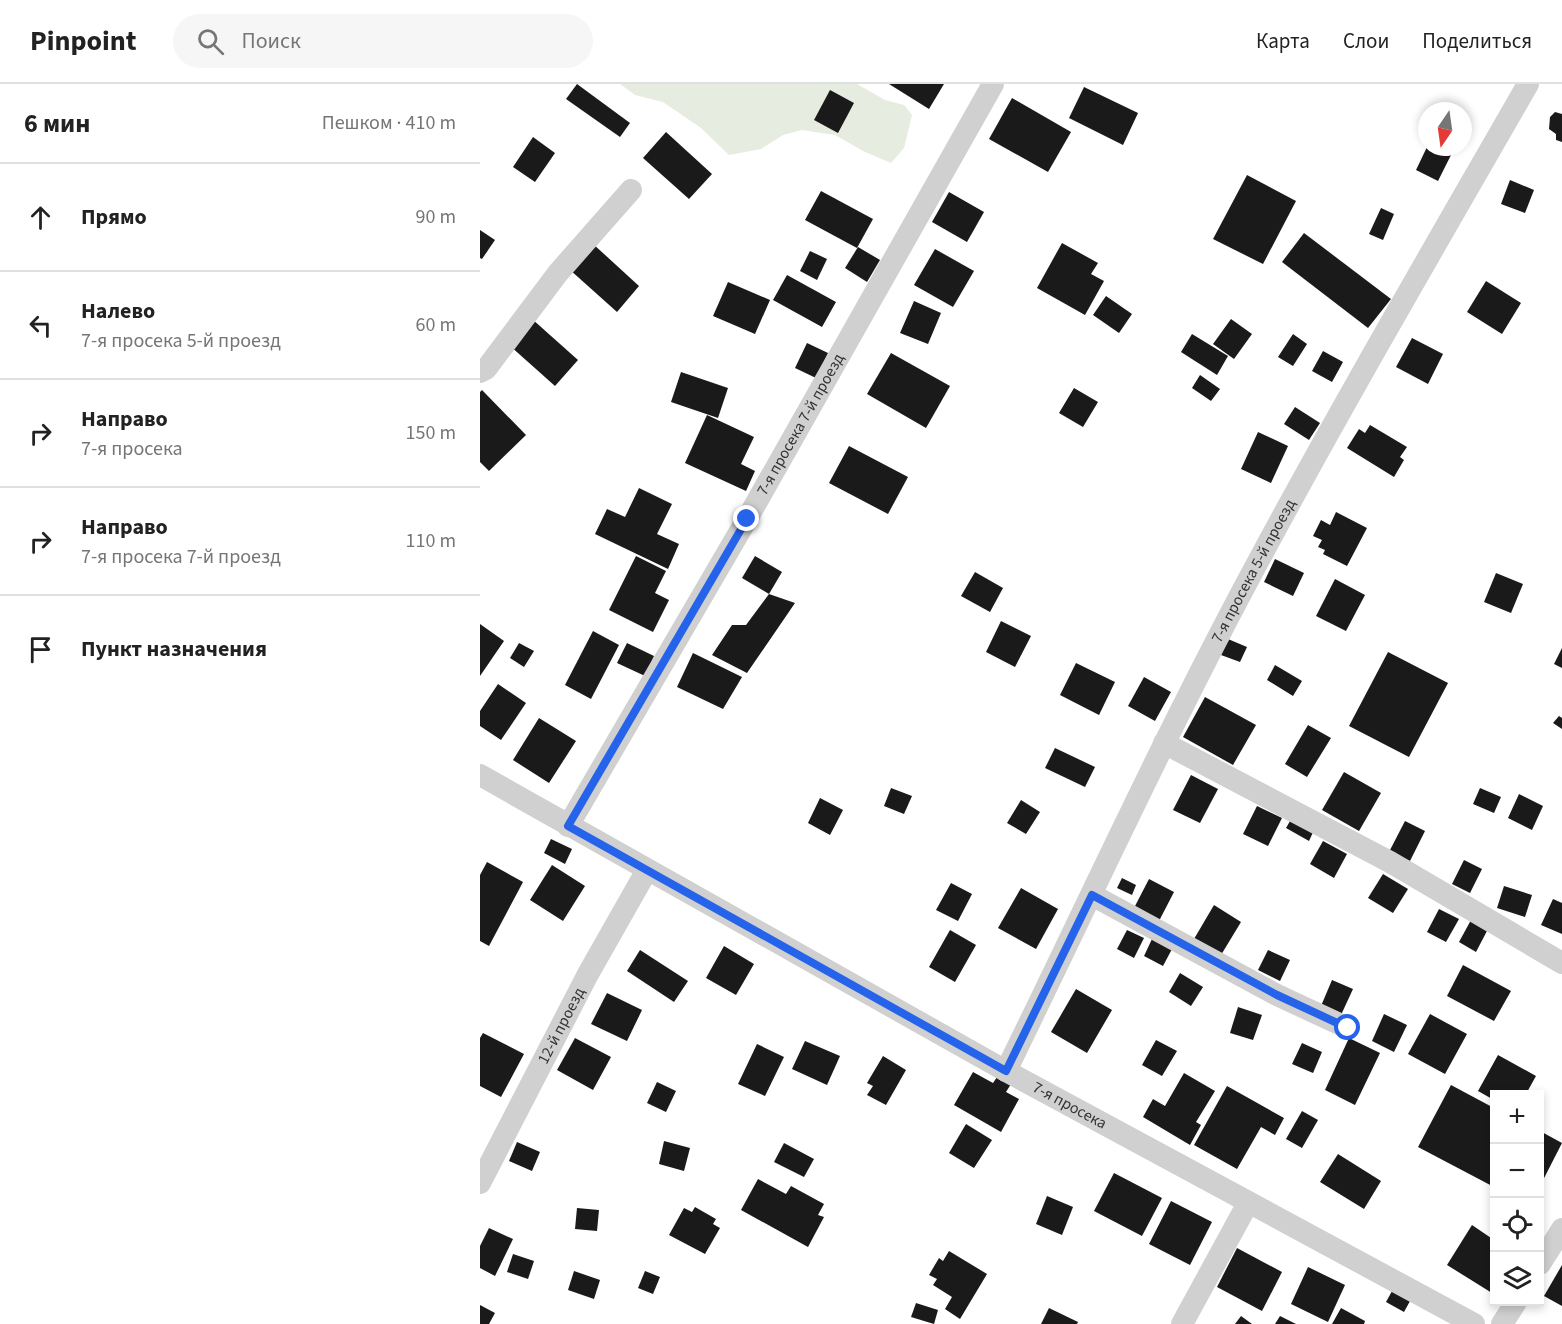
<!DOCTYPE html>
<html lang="ru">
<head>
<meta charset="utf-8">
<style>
  body { margin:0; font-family:"Source Sans 3",sans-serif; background:#f6f6f6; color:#222 }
  .controls { position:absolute; right:18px; bottom:18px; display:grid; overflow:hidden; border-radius:0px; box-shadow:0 3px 9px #0003 }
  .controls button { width:54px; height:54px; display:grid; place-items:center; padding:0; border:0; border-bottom:2px solid #e0e0e0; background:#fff; color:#222; font:30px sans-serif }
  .compass { position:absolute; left:938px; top:18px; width:54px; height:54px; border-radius:50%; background:#fff; box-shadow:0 3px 9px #0003; rotate:193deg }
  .stop { position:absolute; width:18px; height:18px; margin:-14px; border:4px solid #2563eb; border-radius:50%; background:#fff }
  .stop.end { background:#2563eb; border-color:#fff; box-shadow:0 2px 6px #0008 }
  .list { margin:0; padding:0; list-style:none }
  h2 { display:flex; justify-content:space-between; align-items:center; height:78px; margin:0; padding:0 24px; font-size:26px }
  h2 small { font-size:20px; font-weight:400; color:#767676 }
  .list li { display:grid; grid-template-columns:39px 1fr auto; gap:18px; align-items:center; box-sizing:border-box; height:108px; padding:0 24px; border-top:2px solid #e0e0e0 }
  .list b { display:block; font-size:22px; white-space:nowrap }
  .list p { margin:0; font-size:20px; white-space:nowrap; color:#767676 }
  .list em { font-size:20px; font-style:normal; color:#767676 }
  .icon { flex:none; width:33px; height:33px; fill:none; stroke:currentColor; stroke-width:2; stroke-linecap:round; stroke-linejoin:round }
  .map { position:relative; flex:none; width:1082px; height:1240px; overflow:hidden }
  header { display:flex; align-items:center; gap:36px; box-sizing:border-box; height:84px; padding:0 30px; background:#fff; border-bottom:2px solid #e0e0e0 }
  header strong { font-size:28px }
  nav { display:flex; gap:33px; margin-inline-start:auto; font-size:21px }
  .search { width:420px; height:54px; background:#f6f6f6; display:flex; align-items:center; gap:15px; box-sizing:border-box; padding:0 21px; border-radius:33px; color:#767676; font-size:22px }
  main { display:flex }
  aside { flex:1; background:#fff }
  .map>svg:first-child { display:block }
  .green { fill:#e6ecdf }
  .building { fill:#1a1a1a }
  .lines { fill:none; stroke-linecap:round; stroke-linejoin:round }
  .minor { stroke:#d0d0d0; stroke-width:22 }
  .route { stroke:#2563eb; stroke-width:8 }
  .labels { text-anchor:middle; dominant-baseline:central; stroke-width:6; stroke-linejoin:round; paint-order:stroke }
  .street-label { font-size:16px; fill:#333; stroke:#fff }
</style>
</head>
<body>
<header>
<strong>Pinpoint</strong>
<div class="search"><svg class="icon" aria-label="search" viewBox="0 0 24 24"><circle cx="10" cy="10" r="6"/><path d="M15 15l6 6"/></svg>Поиск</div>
<nav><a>Карта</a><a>Слои</a><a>Поделиться</a></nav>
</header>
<main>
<aside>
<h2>6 мин<small>Пешком · 410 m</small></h2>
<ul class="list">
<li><svg class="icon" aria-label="ahead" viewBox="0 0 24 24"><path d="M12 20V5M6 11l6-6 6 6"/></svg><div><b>Прямо</b></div><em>90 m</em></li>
<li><svg class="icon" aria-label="left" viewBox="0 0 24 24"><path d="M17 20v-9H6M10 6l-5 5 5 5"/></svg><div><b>Налево</b><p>7-я просека 5-й проезд</p></div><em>60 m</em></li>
<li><svg class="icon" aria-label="right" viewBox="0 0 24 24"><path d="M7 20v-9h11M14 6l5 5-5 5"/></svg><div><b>Направо</b><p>7-я просека</p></div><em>150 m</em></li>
<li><svg class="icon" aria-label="right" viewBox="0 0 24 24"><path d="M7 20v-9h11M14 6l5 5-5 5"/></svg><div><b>Направо</b><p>7-я просека 7-й проезд</p></div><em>110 m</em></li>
<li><svg class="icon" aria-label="arrive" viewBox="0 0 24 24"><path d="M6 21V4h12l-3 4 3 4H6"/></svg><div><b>Пункт назначения</b></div></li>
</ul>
</aside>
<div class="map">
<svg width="1082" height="1240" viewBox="0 0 1082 1240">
  <rect width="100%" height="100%" fill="#fff"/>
  <polygon class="green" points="140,0 377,0 405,16 424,21 432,31 424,64 411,79 383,67 355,51 322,46 303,51 281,65 249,71 221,44 183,18 155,11"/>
  <g class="building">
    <polygon points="97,0 150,39 140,53 86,15"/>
    <polygon points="409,0 464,0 449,25"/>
    <polygon points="604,3 658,29 643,61 589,34"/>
    <polygon points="350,6 374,19 358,49 334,36"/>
    <polygon points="532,14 591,48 568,88 509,55"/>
    <polygon points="1075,28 1082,30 1082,58 1076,56 1076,50 1069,45 1070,33"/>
    <polygon points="186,48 232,90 209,115 163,74"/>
    <polygon points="53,53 75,69 55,98 33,83"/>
    <polygon points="947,63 962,63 972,69 958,97 936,86"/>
    <polygon points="767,91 816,117 783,180 733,155"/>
    <polygon points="1030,96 1054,106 1045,129 1021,120"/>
    <polygon points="341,107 393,135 377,164 325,136"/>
    <polygon points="469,108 504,128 487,158 452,138"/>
    <polygon points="901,124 914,130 903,156 889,150"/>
    <polygon points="0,146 15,156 2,175 0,174"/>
    <polygon points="824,149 911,215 888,244 802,178"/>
    <polygon points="112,159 159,202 137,228 89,185"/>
    <polygon points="582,159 618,179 611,190 624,197 605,231 557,204"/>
    <polygon points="378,163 400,176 387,198 365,184"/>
    <polygon points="455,165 494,187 473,223 434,201"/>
    <polygon points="330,167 347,175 337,196 320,187"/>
    <polygon points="307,191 356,218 342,243 293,216"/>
    <polygon points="1006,197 1041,219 1022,250 987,228"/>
    <polygon points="248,198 290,216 275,250 233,232"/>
    <polygon points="626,212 652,230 639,249 613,231"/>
    <polygon points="434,217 461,229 448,260 420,249"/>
    <polygon points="52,235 98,276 75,302 29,261"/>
    <polygon points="751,235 772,250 754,275 733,260"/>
    <polygon points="712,250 748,272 737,291 701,268"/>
    <polygon points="813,250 827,260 813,282 798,273"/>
    <polygon points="932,254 963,270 948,300 916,283"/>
    <polygon points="327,259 348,269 336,294 315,284"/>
    <polygon points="843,267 863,278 852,298 832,287"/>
    <polygon points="411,269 470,302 446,344 387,310"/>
    <polygon points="201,288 248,304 238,334 191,318"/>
    <polygon points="720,291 740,305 731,317 712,304"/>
    <polygon points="594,304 618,318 603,343 579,329"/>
    <polygon points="2,306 46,351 9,387 0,378 0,308"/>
    <polygon points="815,323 840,339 829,356 804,340"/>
    <polygon points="227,331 274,353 261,380 275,387 266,407 205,379"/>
    <polygon points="890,341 927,363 920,373 924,376 914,393 867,364 879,345 885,349"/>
    <polygon points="778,348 808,362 791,399 761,385"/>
    <polygon points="369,362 428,393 408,430 349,399"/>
    <polygon points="159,404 192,420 177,450 199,460 188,485 115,450 127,425 145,433"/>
    <polygon points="856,428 887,444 867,482 843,470 845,466 838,463 842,456 833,452 841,436 850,441"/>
    <polygon points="156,472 186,487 175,509 189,516 173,548 129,526"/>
    <polygon points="275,472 302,488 289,510 262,494"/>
    <polygon points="795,475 824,489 813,512 784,498"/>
    <polygon points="495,488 523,504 510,528 481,512"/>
    <polygon points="1016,489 1043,500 1031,529 1004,518"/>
    <polygon points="855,495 885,511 866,547 836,532"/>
    <polygon points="289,510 315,519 267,589 232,571 252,541 266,541"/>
    <polygon points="521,537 551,552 535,583 506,568"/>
    <polygon points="0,540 24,557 0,592"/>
    <polygon points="113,547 139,561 111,615 85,601"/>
    <polygon points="748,555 767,563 760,578 741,571"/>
    <polygon points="39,559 54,567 44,583 30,574"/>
    <polygon points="147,559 174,572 165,592 137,579"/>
    <polygon points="1082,564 1082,584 1074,580"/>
    <polygon points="908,568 968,599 929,673 869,642"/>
    <polygon points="213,569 262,593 243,625 197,603"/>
    <polygon points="596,579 635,598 619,631 580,611"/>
    <polygon points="795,581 822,597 813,612 787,596"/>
    <polygon points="664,593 691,608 675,637 648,622"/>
    <polygon points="18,600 46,619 21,656 0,642 0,627"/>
    <polygon points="725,613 776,641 753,681 703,653"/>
    <polygon points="1079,632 1082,634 1082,645 1073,639"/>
    <polygon points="59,634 96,657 69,699 33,676"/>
    <polygon points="828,641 851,654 827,693 805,680"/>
    <polygon points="575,664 615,683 605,703 565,684"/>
    <polygon points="864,688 901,709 879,747 842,726"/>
    <polygon points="711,691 738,705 720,739 693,726"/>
    <polygon points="411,704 432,712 424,730 404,722"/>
    <polygon points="1000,704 1021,713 1014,729 993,720"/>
    <polygon points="1039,710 1063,722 1052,746 1028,734"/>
    <polygon points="340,714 363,726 350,751 328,739"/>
    <polygon points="541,716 560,728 546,750 527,739"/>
    <polygon points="777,722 802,734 788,762 763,750"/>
    <polygon points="813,732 835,744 829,757 806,744"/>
    <polygon points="925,737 945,747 930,777 909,768"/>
    <polygon points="71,755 92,765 85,780 64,769"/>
    <polygon points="843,757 867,770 854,794 830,780"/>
    <polygon points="984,776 1002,785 990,809 972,800"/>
    <polygon points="7,778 43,798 9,862 0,857 0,791"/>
    <polygon points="72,781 105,802 83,837 50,816"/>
    <polygon points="903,790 928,805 913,829 888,814"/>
    <polygon points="642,794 656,801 652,811 637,804"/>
    <polygon points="669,795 694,808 679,837 654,824"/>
    <polygon points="471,799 492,810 478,837 456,826"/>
    <polygon points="1024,802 1052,811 1045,833 1017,824"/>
    <polygon points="541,804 578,825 556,865 518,844"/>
    <polygon points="1073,815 1082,819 1082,850 1061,841"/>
    <polygon points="734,821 761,838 741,871 714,855"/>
    <polygon points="959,825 979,835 966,858 947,848"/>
    <polygon points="991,836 1008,845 996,868 979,858"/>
    <polygon points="470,846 496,861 475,898 449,883"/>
    <polygon points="647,846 664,854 654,874 637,865"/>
    <polygon points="672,855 692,865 683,882 664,872"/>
    <polygon points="244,862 274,880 256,911 226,894"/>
    <polygon points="160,866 208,897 194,918 147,887"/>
    <polygon points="788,866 810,876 800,897 778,886"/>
    <polygon points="983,881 1031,907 1014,937 967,912"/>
    <polygon points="700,889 723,903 711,922 689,908"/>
    <polygon points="852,896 873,905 861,931 841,922"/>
    <polygon points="596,905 632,926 607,969 571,948"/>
    <polygon points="127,909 162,926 147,957 111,940"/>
    <polygon points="758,923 782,931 773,956 750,949"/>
    <polygon points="904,930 927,941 914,968 892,957"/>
    <polygon points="950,930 987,950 965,990 928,970"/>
    <polygon points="3,949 44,970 21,1013 0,1002 0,954"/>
    <polygon points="95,954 131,973 113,1006 77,986"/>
    <polygon points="869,954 900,969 875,1021 845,1006"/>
    <polygon points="676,956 697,967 682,992 662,981"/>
    <polygon points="325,957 360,972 347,1001 312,985"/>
    <polygon points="822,959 842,968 833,989 812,980"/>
    <polygon points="277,960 304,973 285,1012 258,1000"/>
    <polygon points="1018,971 1056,992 1046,1010 1014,1010 1014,1016 998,1007"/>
    <polygon points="403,972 426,986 406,1021 387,1011 393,1002 387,999"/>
    <polygon points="493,988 513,999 517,993 531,1000 526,1008 539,1015 521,1048 474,1021"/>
    <polygon points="704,989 735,1007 716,1038 721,1041 710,1061 663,1033 673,1015 685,1022"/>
    <polygon points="177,998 196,1007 186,1028 167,1019"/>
    <polygon points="971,1001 1014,1024 1014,1103 938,1063"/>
    <polygon points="747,1002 804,1034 795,1051 781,1043 757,1085 714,1061"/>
    <polygon points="822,1027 838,1036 822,1064 806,1055"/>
    <polygon points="486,1040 512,1056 494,1084 469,1069"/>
    <polygon points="1060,1047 1082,1059 1060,1102"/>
    <polygon points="184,1057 210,1064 204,1087 179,1080"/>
    <polygon points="37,1058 60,1068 52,1087 29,1077"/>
    <polygon points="304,1059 334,1075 324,1093 294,1078"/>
    <polygon points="858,1070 901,1097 884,1125 840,1098"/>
    <polygon points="634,1089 682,1114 662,1152 614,1127"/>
    <polygon points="278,1095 306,1110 311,1102 344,1120 338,1131 344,1133 328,1163 261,1126"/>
    <polygon points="567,1112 593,1123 582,1151 556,1140"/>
    <polygon points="691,1117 732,1138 710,1181 669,1160"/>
    <polygon points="215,1123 236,1135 233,1140 240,1144 225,1170 189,1151 204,1124 212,1128"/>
    <polygon points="97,1124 119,1126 117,1147 95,1145"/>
    <polygon points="992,1141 1014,1156 1014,1204 1012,1209 967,1181"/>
    <polygon points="9,1144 33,1155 15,1192 0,1184 0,1162"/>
    <polygon points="757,1164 802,1188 782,1227 737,1203"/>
    <polygon points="469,1167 507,1190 480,1235 465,1225 472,1213 453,1201 457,1195 449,1191 459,1174 463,1177"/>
    <polygon points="33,1170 54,1177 48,1195 27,1188"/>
    <polygon points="1082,1181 1082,1222 1064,1212"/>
    <polygon points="828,1183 865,1201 848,1238 811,1220"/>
    <polygon points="94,1187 120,1196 114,1215 88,1206"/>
    <polygon points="165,1187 180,1193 173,1210 158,1204"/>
    <polygon points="917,1198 935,1208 924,1228 906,1218"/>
    <polygon points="436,1219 458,1226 454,1240 431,1233"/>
    <polygon points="0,1221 15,1229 9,1240 0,1240"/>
    <polygon points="569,1224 598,1238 597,1240 561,1240"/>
    <polygon points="861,1224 885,1237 884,1240 852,1240"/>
    <polygon points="761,1232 772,1240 755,1240"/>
    <polygon points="800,1232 816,1240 795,1240"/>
  </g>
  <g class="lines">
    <g class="minor">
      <polyline points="0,288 6,285 78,189 151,106"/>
      <polyline points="684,659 910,778 1082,879"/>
      <path id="s1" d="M0,691l526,296 468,253"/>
      <path id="s2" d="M88,742l179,-307 246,-435"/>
      <polyline points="612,811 797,911 868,944"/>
      <path id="s3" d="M526,987c84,-172 163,-345 254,-513 86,-160 178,-317 268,-474"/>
      <path id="s4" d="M0,1099l108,-209 59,-104"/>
      <polyline points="1060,1180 1082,1145"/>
      <polyline points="702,1240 768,1119"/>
      <polyline points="1022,1240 1036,1218"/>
    </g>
  </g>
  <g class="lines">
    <polyline class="route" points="267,435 88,742 526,987 612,811 797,911 868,944"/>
  </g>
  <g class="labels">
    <g class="street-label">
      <text stroke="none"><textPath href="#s2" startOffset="464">7-я просека 7-й проезд</textPath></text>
      <text stroke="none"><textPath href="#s3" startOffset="558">7-я просека 5-й проезд</textPath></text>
      <text stroke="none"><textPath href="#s4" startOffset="177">12-й проезд</textPath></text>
      <text stroke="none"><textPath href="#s1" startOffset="676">7-я просека</textPath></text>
    </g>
  </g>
</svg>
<div class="controls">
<button>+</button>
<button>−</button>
<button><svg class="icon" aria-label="locate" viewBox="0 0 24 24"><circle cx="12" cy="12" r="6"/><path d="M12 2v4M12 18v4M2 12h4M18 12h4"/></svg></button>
<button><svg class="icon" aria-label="layers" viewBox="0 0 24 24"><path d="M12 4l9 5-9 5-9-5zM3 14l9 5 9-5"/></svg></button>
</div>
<svg class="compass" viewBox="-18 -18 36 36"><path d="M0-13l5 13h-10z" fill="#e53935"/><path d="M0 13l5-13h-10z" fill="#767676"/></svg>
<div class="stop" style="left:868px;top:944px"></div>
<div class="stop end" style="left:267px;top:435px"></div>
</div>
</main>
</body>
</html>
